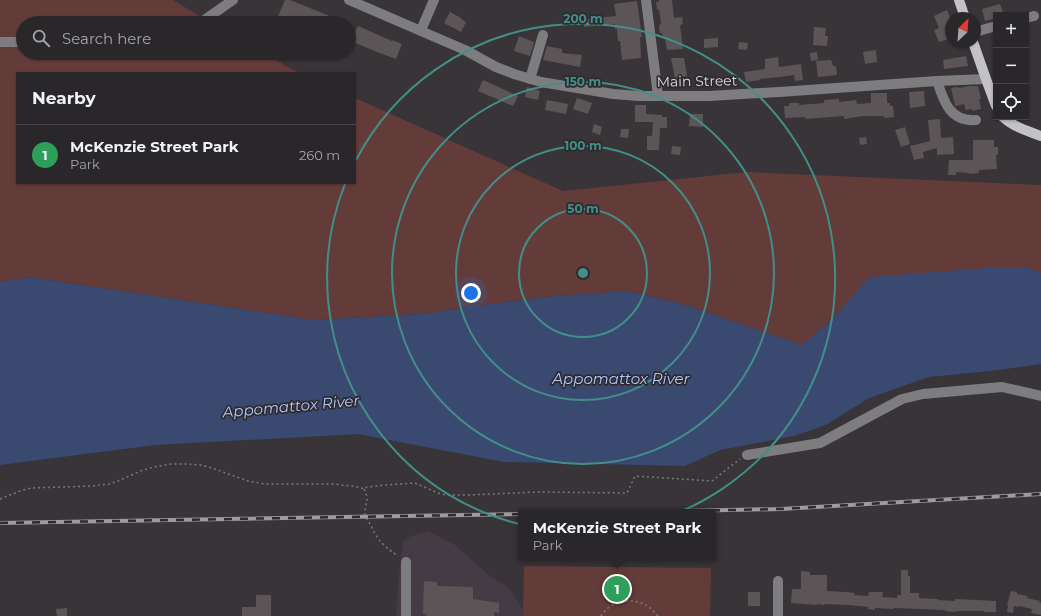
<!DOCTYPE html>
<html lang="en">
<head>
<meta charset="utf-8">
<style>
  body { margin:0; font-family:Montserrat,sans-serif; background:#322f32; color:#f1f3f6 }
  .controls { position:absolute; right:12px; top:12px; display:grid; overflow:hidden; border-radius:0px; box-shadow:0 1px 3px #0004 }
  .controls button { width:36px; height:36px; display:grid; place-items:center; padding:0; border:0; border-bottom:1px solid #464447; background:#2a272a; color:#f1f3f6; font:20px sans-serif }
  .compass { position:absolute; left:945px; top:12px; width:36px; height:36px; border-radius:50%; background:#2a272a; box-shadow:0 1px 3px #0004; rotate:25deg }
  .you { position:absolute; left:471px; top:293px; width:14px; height:14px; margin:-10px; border:3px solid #fff; border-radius:50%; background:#1a73e8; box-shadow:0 0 0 6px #1a73e833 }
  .badge { display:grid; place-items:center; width:26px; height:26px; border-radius:50%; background:#8abfa5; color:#fff; font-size:13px; font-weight:700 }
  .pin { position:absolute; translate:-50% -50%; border:2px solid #fff; box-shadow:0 1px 4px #0006 }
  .popup { position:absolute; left:518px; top:509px; width:198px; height:52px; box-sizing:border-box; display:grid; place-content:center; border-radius:0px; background:#2a272a; filter:drop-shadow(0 1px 3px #0005); font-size:13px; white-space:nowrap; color:#a5a5a8 }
  .popup b { font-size:15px; color:#f1f3f6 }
  .popup::after { content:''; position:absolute; left:50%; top:100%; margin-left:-8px; border:8px solid transparent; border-top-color:#2a272a }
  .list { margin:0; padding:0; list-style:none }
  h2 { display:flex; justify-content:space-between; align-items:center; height:52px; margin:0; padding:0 16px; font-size:17px }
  h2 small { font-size:13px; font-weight:400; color:#a5a5a8 }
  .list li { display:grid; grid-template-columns:26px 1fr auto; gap:12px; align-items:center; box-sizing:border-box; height:60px; padding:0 16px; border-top:1px solid #464447 }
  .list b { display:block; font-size:15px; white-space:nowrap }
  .list p { margin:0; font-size:13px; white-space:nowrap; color:#a5a5a8 }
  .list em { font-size:13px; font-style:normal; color:#a5a5a8 }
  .icon { flex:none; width:22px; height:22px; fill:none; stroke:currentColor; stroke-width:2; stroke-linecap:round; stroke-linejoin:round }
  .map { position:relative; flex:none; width:1041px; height:616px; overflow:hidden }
  .search { position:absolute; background:#2a272a; box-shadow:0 1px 3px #0004; left:16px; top:16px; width:340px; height:44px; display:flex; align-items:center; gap:10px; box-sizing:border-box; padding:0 14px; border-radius:22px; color:#a5a5a8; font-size:15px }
  .panel { position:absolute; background:#2a272a; box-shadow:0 1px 3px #0004; left:16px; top:72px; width:340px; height:112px; border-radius:0px }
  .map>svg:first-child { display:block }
  .built { fill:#443b44 }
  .green { fill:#633c3a }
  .water { fill:#3a4970 }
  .building { fill:#5b5557 }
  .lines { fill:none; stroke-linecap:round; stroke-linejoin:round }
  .path { stroke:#7c797c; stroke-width:1.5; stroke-dasharray:2 3; stroke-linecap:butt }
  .minor { stroke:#7d7c7f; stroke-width:10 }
  .major { stroke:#c3c2c7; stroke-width:10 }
  .rail-casing { stroke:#9e9b9e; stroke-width:4 }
  .rail { stroke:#2e2a2e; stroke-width:2.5; stroke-dasharray:8; stroke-linecap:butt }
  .ring { fill:none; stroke:#428f89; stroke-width:2 }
  .labels { text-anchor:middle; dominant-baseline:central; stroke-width:3.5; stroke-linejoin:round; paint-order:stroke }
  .street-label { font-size:14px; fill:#dbd9db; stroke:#2e2a2e }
  .water-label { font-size:15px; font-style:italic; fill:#b2c8fe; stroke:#2e2a2e }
  .centre { fill:#428f89; stroke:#2e2a2e; stroke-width:2 }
  .ring-label { font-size:12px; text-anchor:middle; font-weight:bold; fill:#428f89; stroke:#2e2a2e; stroke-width:3.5; stroke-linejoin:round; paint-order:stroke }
</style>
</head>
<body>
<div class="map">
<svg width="1041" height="616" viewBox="0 0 1041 616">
  <rect width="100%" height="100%" fill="#383438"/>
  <polygon class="built" points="428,531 455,545 490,576 510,589 523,610 523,616 396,616 398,584 403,541 411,536"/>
  <g class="green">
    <polygon points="0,0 173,0 211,23 23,23 23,53 263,53 299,73 17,73 17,183 355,183 355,98 563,191 747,172 1041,185 1041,273 1027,267 836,315 802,345 686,305 628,291 544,297 419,314 314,320 29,277 0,282"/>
    <polygon points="524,566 711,568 710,616 523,616"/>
  </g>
  <polygon class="water" points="999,267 1027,267 1041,273 1041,364 999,370 929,377 869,398 826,425 794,436 720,450 685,466 504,462 358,434 155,445 0,465 0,282 29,277 314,320 419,314 544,297 628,291 686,305 802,345 836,315 869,277"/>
  <g class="building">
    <polygon points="285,0 290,0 347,23 275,23"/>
    <polygon points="659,0 672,0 674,18 682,17 683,24 680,25 683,49 667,50 665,37 663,37 662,33 660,33 659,25 661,24 659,9 657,10 656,2 659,2"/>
    <polygon points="637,1 642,37 640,37 641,58 622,60 620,41 618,41 617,29 615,29 615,24 584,27 584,19 616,16 614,4"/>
    <polygon points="1000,4 1004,15 996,15 996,18 985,21 982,9"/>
    <polygon points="947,10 951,20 951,38 939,42 934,30 939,28 934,16"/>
    <polygon points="450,12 461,18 461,19 466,22 461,32 444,23"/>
    <polygon points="358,26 392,41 392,40 402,44 396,59 377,52 351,41"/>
    <polygon points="814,27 826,28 825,36 828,36 827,46 813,45"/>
    <polygon points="519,36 534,42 530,56 514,51"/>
    <polygon points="718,38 718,47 704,48 704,39"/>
    <polygon points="739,42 748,43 747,50 738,49"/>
    <polygon points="547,46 562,49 562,53 582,55 580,67 543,60"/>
    <polygon points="876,50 877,62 865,64 863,52"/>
    <polygon points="817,52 818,60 811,61 810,53"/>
    <polygon points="966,56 968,66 944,69 943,60"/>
    <polygon points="778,57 779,67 801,64 803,80 795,81 794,75 780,77 760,79 760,80 746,82 744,72 765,69 765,59"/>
    <polygon points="671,58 684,58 687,76 675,78"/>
    <polygon points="831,60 833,66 836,66 837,75 818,77 816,61"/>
    <polygon points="483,80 518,96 513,106 478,91"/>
    <polygon points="969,86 978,86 981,99 979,99 981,109 972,111 972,109 966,110 964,104 956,106 955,106 951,88 958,87 959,88"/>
    <polygon points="527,87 538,90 538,91 540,91 538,100 525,97"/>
    <polygon points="924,91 925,106 910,108 909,92"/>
    <polygon points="871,93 887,93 887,103 890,103 890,106 893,106 894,117 884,118 884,116 863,116 844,119 844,116 805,119 805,117 785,118 784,106 789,106 789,103 799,103 799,105 824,103 824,100 839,99 839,102 856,100 857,104 871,103"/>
    <polygon points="577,98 592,103 588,114 573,109"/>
    <polygon points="547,100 568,104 566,114 545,110"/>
    <polygon points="635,105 646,105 646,114 662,115 662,117 667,117 667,128 660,128 659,150 647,150 647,136 652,136 653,122 635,122"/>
    <polygon points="690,114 703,114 703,127 689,126"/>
    <polygon points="940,119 941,138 953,137 954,154 937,155 937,148 923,152 924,158 914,160 910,146 930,141 928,120"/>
    <polygon points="594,124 602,127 600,135 592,132"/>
    <polygon points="905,127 910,144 901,147 895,130"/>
    <polygon points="621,129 629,129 628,138 620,137"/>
    <polygon points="866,137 867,144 860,145 859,138"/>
    <polygon points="973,140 994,140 994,147 998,147 998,155 996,155 997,169 979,170 979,173 969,174 969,173 956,172 956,175 948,175 949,160 973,160"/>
    <polygon points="672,146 681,147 680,155 671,154"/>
    <polygon points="901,570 908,570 908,576 910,576 910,593 919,593 919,598 938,599 938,600 955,601 955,599 977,600 996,601 996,612 984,612 984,611 959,611 953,612 945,611 945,610 894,608 894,609 875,608 875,610 868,609 868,607 849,605 824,604 824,605 817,604 817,605 791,603 792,589 801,589 801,571 810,572 810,575 827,575 827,591 845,592 855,593 854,595 868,596 869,592 883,592 882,597 897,598 897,595 901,595"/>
    <polygon points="424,581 437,582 437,586 473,587 473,599 499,603 499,613 494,612 494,616 426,616 426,614 423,614"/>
    <polygon points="1011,591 1017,592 1017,594 1027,596 1027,598 1040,601 1039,603 1041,603 1041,615 1031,613 1032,609 1019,606 1019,607 1014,606 1013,613 1007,612 1008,605 1007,605"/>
    <rect x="748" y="592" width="12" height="14"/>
    <polygon points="256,595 271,595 271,616 242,616 242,607 256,607"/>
    <polygon points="67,608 67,616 57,616 56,609"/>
  </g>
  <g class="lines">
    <g class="path">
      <path d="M364,489c6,12 1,13 1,24 0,5 3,7 5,11 2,2 2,6 4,8 5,10 15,18 24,24"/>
      <polyline points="0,499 20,491 31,488 93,486 109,484 118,481 143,470 154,467 171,464 187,464 200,465 212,468 248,481 265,484 334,484 359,487 364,489 367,487 386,485 415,483 438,493 446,495 469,495 538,492 627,493 635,476 712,481 740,459"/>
      <path d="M601,616c10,-16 32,-20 48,-9 3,2 6,6 9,9"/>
    </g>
    <g class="minor">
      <polyline points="349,0 465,50 496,67 514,74 541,82 613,94 639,96 709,96 779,92 937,81 986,79"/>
      <polyline points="646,0 658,96"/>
      <polyline points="1026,18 1034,16"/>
      <polyline points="200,23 233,0"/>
      <polyline points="421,30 434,0"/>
      <polyline points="975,32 996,26"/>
      <polyline points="0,42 23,42"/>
      <polyline points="530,79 543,35"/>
      <path d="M937,81c7,21 13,41 39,39"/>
      <polyline points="747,455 820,443 902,399 923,394 1002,387 1041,396"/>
      <polyline points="406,616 406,562"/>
      <polyline points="778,616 778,581"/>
    </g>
    <g class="major">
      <polyline points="959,0 965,18"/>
      <polyline points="973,42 986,79 996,106"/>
      <path d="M1003,117c11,10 24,14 38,19"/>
    </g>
    <g class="rail-casing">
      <g id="rail">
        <polyline points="632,512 781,509 1041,494"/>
        <polyline points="0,523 521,514"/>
      </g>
    </g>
    <use href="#rail" class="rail"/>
  </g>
  <g class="ring">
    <circle cx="583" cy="273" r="64"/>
    <circle cx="583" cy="273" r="127"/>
    <circle cx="583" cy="273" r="191"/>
    <path d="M356 160A254 254 0 1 1 345 184"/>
  </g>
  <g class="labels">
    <g class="street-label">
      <text transform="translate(697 81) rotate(-1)">Main Street</text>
    </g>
    <g class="water-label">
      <text x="621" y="378">Appomattox River</text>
      <text transform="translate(291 406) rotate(-5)">Appomattox River</text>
    </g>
  </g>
  <circle cx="583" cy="273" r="6" class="centre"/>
  <g class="ring-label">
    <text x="583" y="23">200 m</text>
    <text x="583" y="86">150 m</text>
    <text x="583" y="150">100 m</text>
    <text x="583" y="213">50 m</text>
  </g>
</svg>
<div class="controls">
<button>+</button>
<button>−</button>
<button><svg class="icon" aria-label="locate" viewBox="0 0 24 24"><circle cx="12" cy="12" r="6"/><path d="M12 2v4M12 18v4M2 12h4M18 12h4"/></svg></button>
</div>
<svg class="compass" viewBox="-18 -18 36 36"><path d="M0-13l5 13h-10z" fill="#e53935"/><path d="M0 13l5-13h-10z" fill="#a5a5a8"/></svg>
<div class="you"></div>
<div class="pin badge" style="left:617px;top:589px;background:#2e9e5b">1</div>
<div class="popup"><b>McKenzie Street Park</b>Park</div>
<div class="search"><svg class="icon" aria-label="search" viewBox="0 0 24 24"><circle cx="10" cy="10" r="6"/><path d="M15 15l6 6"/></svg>Search here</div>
<section class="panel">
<h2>Nearby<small></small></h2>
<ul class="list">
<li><span class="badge" style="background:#2e9e5b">1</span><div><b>McKenzie Street Park</b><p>Park</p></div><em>260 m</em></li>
</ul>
</section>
</div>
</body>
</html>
